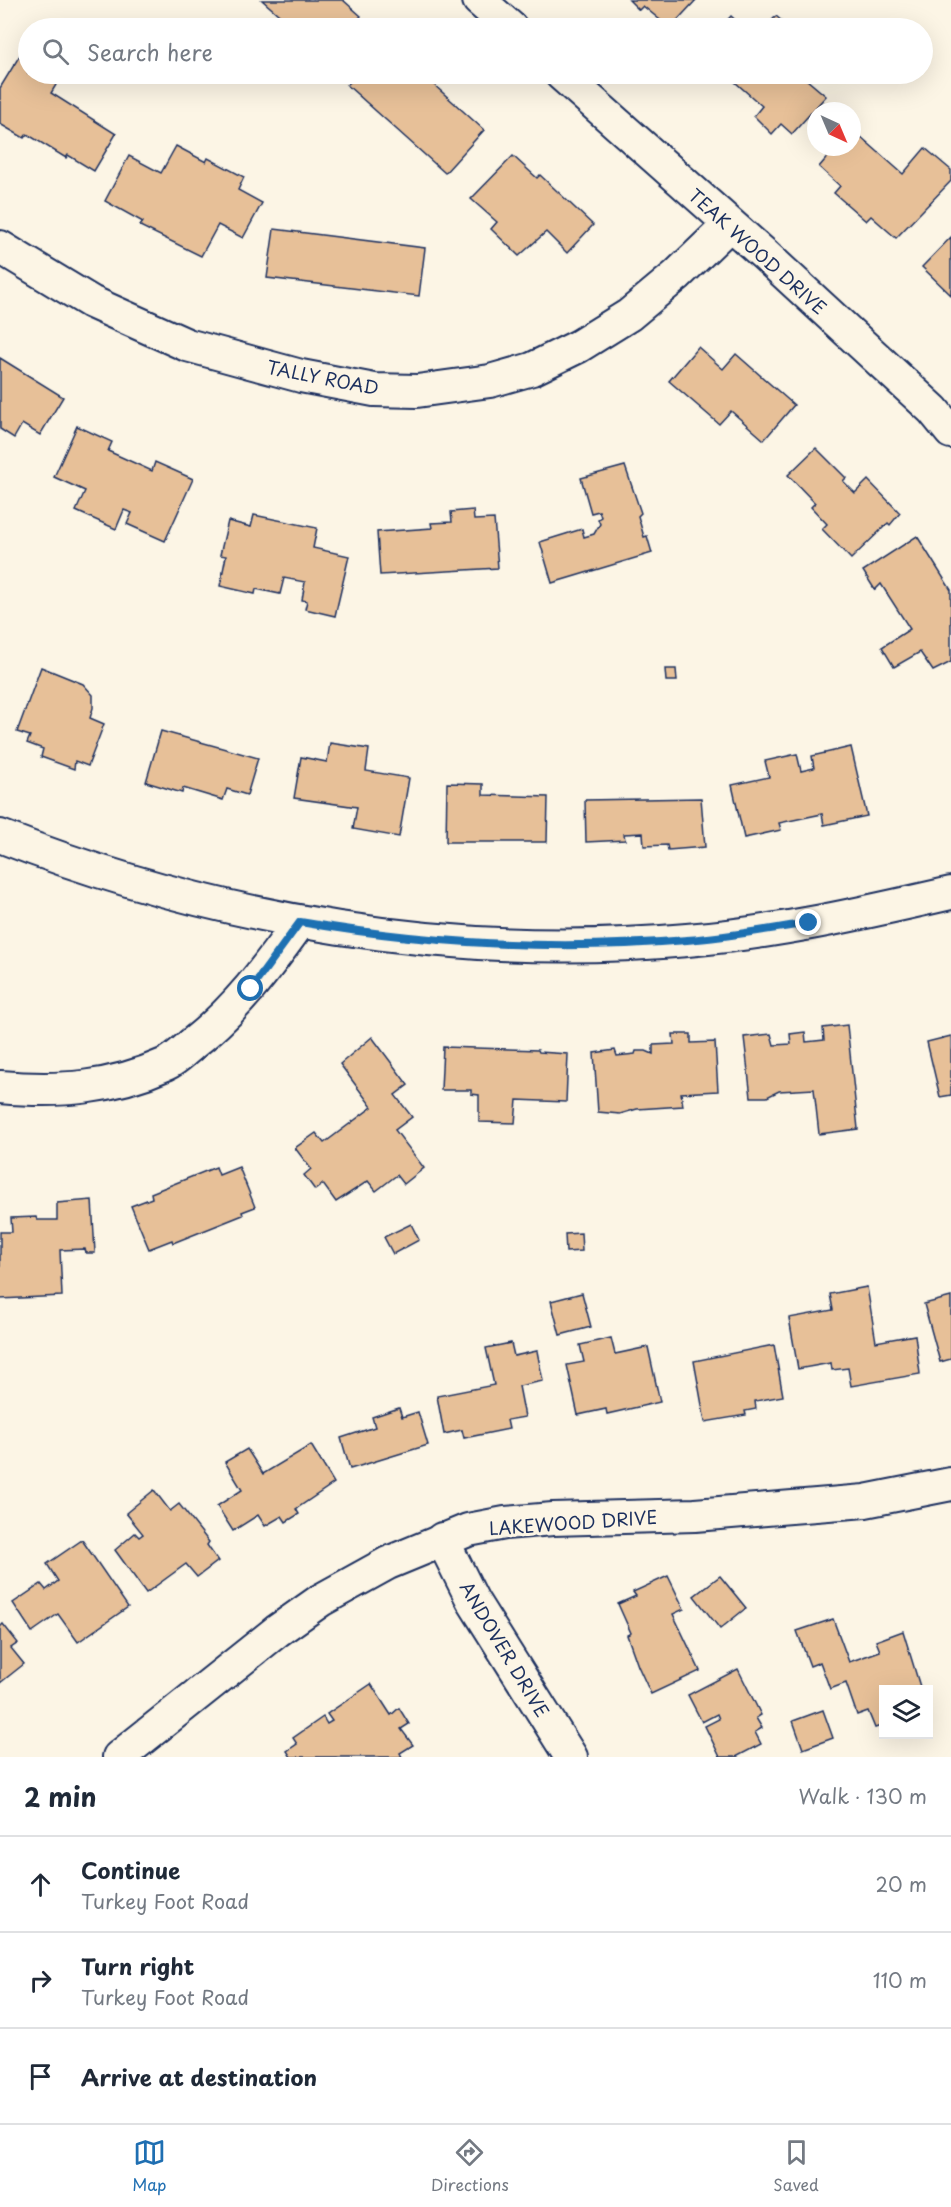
<!DOCTYPE html>
<html lang="en">
<head>
<meta charset="utf-8">
<style>
  body { margin:0; font-family:"Playpen Sans",sans-serif; background:#f6f6f7; color:#1f2937 }
  .controls { position:absolute; right:18px; bottom:18px; display:grid; overflow:hidden; border-radius:0px; box-shadow:0 6px 24px #0002 }
  .controls button { width:54px; height:54px; display:grid; place-items:center; padding:0; border:0; border-bottom:2px solid #e0e1e3; background:#fff; color:#1f2937; font:30px sans-serif }
  .compass { position:absolute; left:807px; top:102px; width:54px; height:54px; border-radius:50%; background:#fff; box-shadow:0 6px 24px #0002; rotate:136deg }
  .stop { position:absolute; width:18px; height:18px; margin:-14px; border:4px solid #1f6fb2; border-radius:50%; background:#fff }
  .stop.end { background:#1f6fb2; border-color:#fff; box-shadow:0 2px 6px #0008 }
  .list { margin:0; padding:0; list-style:none }
  h2 { display:flex; justify-content:space-between; align-items:center; height:78px; margin:0; padding:0 24px; font-size:26px }
  h2 small { font-size:20px; font-weight:400; color:#747a83 }
  .list li { display:grid; grid-template-columns:39px 1fr auto; gap:18px; align-items:center; box-sizing:border-box; height:96px; padding:0 24px; border-top:2px solid #e0e1e3 }
  .list b { display:block; font-size:22px; white-space:nowrap }
  .list p { margin:0; font-size:20px; white-space:nowrap; color:#747a83 }
  .list em { font-size:20px; font-style:normal; color:#747a83 }
  .icon { flex:none; width:33px; height:33px; fill:none; stroke:currentColor; stroke-width:2; stroke-linecap:round; stroke-linejoin:round }
  .map { position:relative; flex:none; width:951px; height:1757px; overflow:hidden }
  .search { position:absolute; background:#fff; box-shadow:0 6px 24px #0002; left:18px; right:18px; top:18px; height:66px; display:flex; align-items:center; gap:15px; box-sizing:border-box; padding:0 21px; border-radius:33px; color:#747a83; font-size:22px }
  .sheet { height:366px; background:#fff }
  nav { display:flex; justify-content:space-around; align-items:center; box-sizing:border-box; height:84px; border-top:2px solid #e0e1e3; background:#fff; font-size:16px; color:#747a83 }
  nav a { display:grid; justify-items:center; gap:3px }
  nav .on { color:#1f6fb2 }
  .map>svg:first-child { display:block }
  .building { fill:#e7c098; stroke:#1b2f5e; stroke-width:1.5 }
  .lines { fill:none; stroke-linecap:round; stroke-linejoin:round }
  .minor-casing { stroke:#1b2f5e; stroke-width:36 }
  .minor { stroke:#fcf5e5; stroke-width:32 }
  .route { stroke:#1f6fb2; stroke-width:8 }
  .labels { text-anchor:middle; dominant-baseline:central; stroke-width:6; stroke-linejoin:round; paint-order:stroke }
  .street-label { font-size:18px; fill:#1b2f5e; stroke:#fcf5e5 }
</style>
</head>
<body>
<div class="map">
<svg width="951" height="1757" viewBox="0 0 951 1757">
  <rect width="100%" height="100%" fill="#fcf5e5"/>
  <filter id="ink" filterUnits="userSpaceOnUse"><feTurbulence type="fractalNoise" baseFrequency=".0167" numOctaves="2"/><feDisplacementMap in="SourceGraphic" scale="12" xChannelSelector="R" yChannelSelector="G"/><feConvolveMatrix kernelMatrix="1 2 1 2 8 2 1 2 1" color-interpolation-filters="sRGB"/></filter>
  <g filter="url(#ink)">
    <g class="building">
      <polygon points="262,0 343,0 361,16 350,28 294,28"/>
      <polygon points="629,0 696,0 670,28 643,6 639,10"/>
      <polygon points="731,16 744,28 720,28"/>
      <polygon points="776,16 790,28 765,28"/>
      <polygon points="20,55 28,61 28,74 49,74 59,80 51,93 116,134 94,171 68,155 66,158 27,134 24,138 0,124 0,88"/>
      <polygon points="358,74 422,74 484,130 445,173 347,85"/>
      <polygon points="726,74 800,74 826,96 792,134 781,124 772,134 754,116 762,106"/>
      <polygon points="852,129 903,174 925,148 951,170 951,181 896,238 871,216 866,221 834,193 840,186 819,167 836,147 852,147"/>
      <polygon points="176,146 206,162 208,158 244,177 238,190 262,203 243,238 218,225 201,256 140,226 143,222 105,201 129,156 161,173"/>
      <polygon points="513,156 537,178 540,175 593,225 567,253 546,232 519,256 491,229 497,222 471,199"/>
      <polygon points="274,229 425,248 419,296 267,278"/>
      <polygon points="951,237 951,295 922,267"/>
      <polygon points="698,347 723,369 736,354 794,405 764,440 731,411 719,424 669,381"/>
      <polygon points="0,358 63,397 40,435 22,424 14,438 0,429"/>
      <polygon points="77,426 112,442 108,451 152,471 155,462 193,479 165,541 127,524 132,513 124,510 116,529 76,511 85,491 54,477"/>
      <polygon points="816,448 846,478 843,481 855,493 868,480 900,513 890,525 888,523 851,559 822,529 827,524 811,507 815,503 788,475"/>
      <polygon points="625,466 641,513 638,516 644,537 647,536 652,553 552,583 540,542 582,529 584,537 594,534 600,524 598,519 601,517 599,511 591,513 581,478"/>
      <polygon points="473,510 474,520 494,519 498,568 380,575 377,532 432,528 431,523 452,522 451,512"/>
      <polygon points="254,515 317,528 313,548 349,556 335,616 305,609 307,601 302,600 305,582 284,578 280,594 256,589 255,594 220,586 226,556 220,555 228,521 251,527"/>
      <polygon points="917,536 951,590 951,662 933,671 920,652 894,667 882,647 910,629 881,584 875,590 863,571"/>
      <polygon points="41,667 83,684 93,695 93,708 90,718 104,724 88,766 75,761 74,769 41,757 43,749 27,743 30,736 17,732"/>
      <polygon points="665,669 676,669 677,681 666,681"/>
      <polygon points="161,731 258,758 247,795 227,789 223,800 183,788 182,793 146,782"/>
      <polygon points="330,743 369,749 366,771 409,778 399,837 353,829 357,807 294,798 301,757 327,762"/>
      <polygon points="851,747 867,816 824,825 822,814 779,823 781,830 744,838 732,785 769,777 765,761 797,754 801,771 814,768 812,756"/>
      <polygon points="447,783 483,784 483,795 548,797 547,842 446,842"/>
      <polygon points="701,798 705,847 668,850 667,845 644,846 643,833 624,834 625,840 586,842 585,800"/>
      <polygon points="847,1025 858,1129 819,1134 814,1089 779,1091 767,1097 751,1097 744,1037 771,1034 774,1045 791,1044 790,1034 805,1032 806,1042 824,1040 823,1028"/>
      <polygon points="673,1034 691,1034 691,1043 715,1042 718,1091 681,1093 683,1106 637,1109 620,1114 598,1112 594,1053 615,1050 617,1056 635,1054 636,1051 646,1051 653,1054 653,1045 674,1044"/>
      <polygon points="951,1036 951,1095 940,1097 927,1042"/>
      <polygon points="372,1037 408,1085 395,1095 412,1117 395,1130 424,1168 404,1184 397,1175 376,1191 368,1181 336,1202 323,1184 315,1190 304,1175 311,1169 295,1148 316,1133 324,1143 372,1107 340,1064"/>
      <polygon points="443,1047 538,1050 539,1052 568,1054 566,1102 517,1100 515,1123 479,1122 479,1095 471,1094 471,1090 441,1090"/>
      <polygon points="216,1167 219,1175 239,1167 255,1207 242,1212 243,1215 173,1243 172,1240 149,1249 131,1206 152,1198 151,1193"/>
      <polygon points="92,1200 95,1253 86,1253 85,1249 60,1250 62,1296 0,1299 0,1232 12,1232 11,1218 36,1217 37,1220 57,1220 57,1203"/>
      <polygon points="411,1224 419,1240 393,1254 384,1237"/>
      <polygon points="581,1233 582,1251 566,1252 565,1234"/>
      <polygon points="867,1287 876,1342 915,1335 920,1374 851,1386 848,1368 832,1370 831,1363 798,1369 789,1318 833,1310 830,1294"/>
      <polygon points="582,1293 591,1327 560,1335 551,1301"/>
      <polygon points="951,1297 951,1359 940,1362 924,1304"/>
      <polygon points="611,1338 615,1354 648,1347 660,1402 607,1414 606,1409 578,1415 567,1365 584,1362 580,1345"/>
      <polygon points="511,1343 514,1356 537,1351 543,1381 519,1386 525,1417 507,1420 509,1429 464,1438 462,1430 444,1434 437,1396 494,1385 486,1348"/>
      <polygon points="774,1345 783,1396 755,1401 756,1409 745,1411 746,1415 705,1422 694,1361"/>
      <polygon points="399,1408 402,1417 418,1412 428,1445 350,1469 341,1438 375,1427 372,1417"/>
      <polygon points="311,1445 334,1483 296,1509 299,1514 286,1522 282,1516 265,1526 258,1515 233,1531 217,1506 242,1490 225,1462 247,1449 263,1474"/>
      <polygon points="154,1490 170,1511 179,1504 209,1542 207,1545 218,1561 197,1577 186,1564 146,1593 115,1550 135,1533 139,1537 143,1534 126,1513"/>
      <polygon points="82,1540 128,1607 78,1642 58,1614 32,1632 13,1603 41,1584 46,1590 58,1581 47,1564"/>
      <polygon points="668,1576 684,1609 673,1614 700,1671 651,1694 638,1666 627,1635 631,1633 618,1604 636,1596 633,1592"/>
      <polygon points="720,1576 746,1608 720,1629 694,1596"/>
      <polygon points="833,1619 849,1662 880,1651 876,1641 903,1631 921,1690 884,1690 884,1725 875,1728 868,1711 857,1715 846,1683 830,1689 820,1662 810,1666 797,1631"/>
      <polygon points="3,1624 18,1643 11,1648 24,1664 0,1683 0,1627"/>
      <polygon points="738,1669 761,1715 756,1718 762,1728 755,1732 761,1744 736,1757 720,1757 705,1726 719,1719 717,1714 702,1722 688,1695"/>
      <polygon points="371,1684 391,1715 399,1708 409,1724 401,1729 413,1745 400,1753 402,1757 291,1757 287,1751 297,1744 293,1738 323,1717 327,1724 332,1721 327,1714"/>
      <polygon points="823,1710 833,1738 803,1749 793,1721"/>
    </g>
    <g class="lines">
      <g class="minor-casing">
        <g id="minor">
          <polyline points="479,0 511,28"/>
          <polyline points="561,74 765,255 933,410 951,432"/>
          <polyline points="0,247 91,302 187,345 301,376 374,390 417,391 490,381 532,369 579,346 629,315 677,275 729,225"/>
          <path d="M0,836c218,85 454,125 687,104 89,-7 177,-27 264,-47"/>
          <path d="M0,1087c59,5 110,2 166,-23 9,-4 18,-13 25,-19 47,-37 75,-76 109,-123"/>
          <polyline points="442,1539 473,1601 571,1757"/>
          <polyline points="119,1757 277,1631 321,1600 388,1563 468,1530 505,1523 553,1519 695,1515 865,1501 951,1484"/>
        </g>
      </g>
      <use href="#minor" class="minor"/>
    </g>
  </g>
  <g class="lines" filter="url(#ink)">
    <path class="route" d="M251,989l49,-67c128,22 258,29 387,18 41,-3 82,-11 122,-17"/>
  </g>
  <g class="labels">
    <g class="street-label">
      <text transform="translate(758 251) rotate(42)">TEAK WOOD DRIVE</text>
      <text transform="translate(323 377) rotate(11)">TALLY ROAD</text>
      <text transform="translate(573 1522) rotate(-4)">LAKEWOOD DRIVE</text>
      <text transform="translate(505 1649) rotate(59)">ANDOVER DRIVE</text>
    </g>
  </g>
</svg>
<div class="controls">
<button><svg class="icon" aria-label="layers" viewBox="0 0 24 24"><path d="M12 4l9 5-9 5-9-5zM3 14l9 5 9-5"/></svg></button>
</div>
<svg class="compass" viewBox="-18 -18 36 36"><path d="M0-13l5 13h-10z" fill="#e53935"/><path d="M0 13l5-13h-10z" fill="#747a83"/></svg>
<div class="stop" style="left:251px;top:989px"></div>
<div class="stop end" style="left:809px;top:923px"></div>
<div class="search"><svg class="icon" aria-label="search" viewBox="0 0 24 24"><circle cx="10" cy="10" r="6"/><path d="M15 15l6 6"/></svg>Search here</div>
</div>
<section class="sheet">
<h2>2 min<small>Walk · 130 m</small></h2>
<ul class="list">
<li><svg class="icon" aria-label="ahead" viewBox="0 0 24 24"><path d="M12 20V5M6 11l6-6 6 6"/></svg><div><b>Continue</b><p>Turkey Foot Road</p></div><em>20 m</em></li>
<li><svg class="icon" aria-label="right" viewBox="0 0 24 24"><path d="M7 20v-9h11M14 6l5 5-5 5"/></svg><div><b>Turn right</b><p>Turkey Foot Road</p></div><em>110 m</em></li>
<li><svg class="icon" aria-label="arrive" viewBox="0 0 24 24"><path d="M6 21V4h12l-3 4 3 4H6"/></svg><div><b>Arrive at destination</b></div></li>
</ul>
</section>
<nav>
<a class="on"><svg class="icon" aria-label="map" viewBox="0 0 24 24"><path d="M3 6l6-2 6 2 6-2v14l-6 2-6-2-6 2zM9 4v14M15 6v14"/></svg>Map</a>
<a><svg class="icon" aria-label="directions" viewBox="0 0 24 24"><path d="M12 3l9 9-9 9-9-9zM9 14v-3h6M13 9l2 2-2 2"/></svg>Directions</a>
<a><svg class="icon" aria-label="saved" viewBox="0 0 24 24"><path d="M7 4h10v16l-5-4-5 4z"/></svg>Saved</a>
</nav>
</body>
</html>
